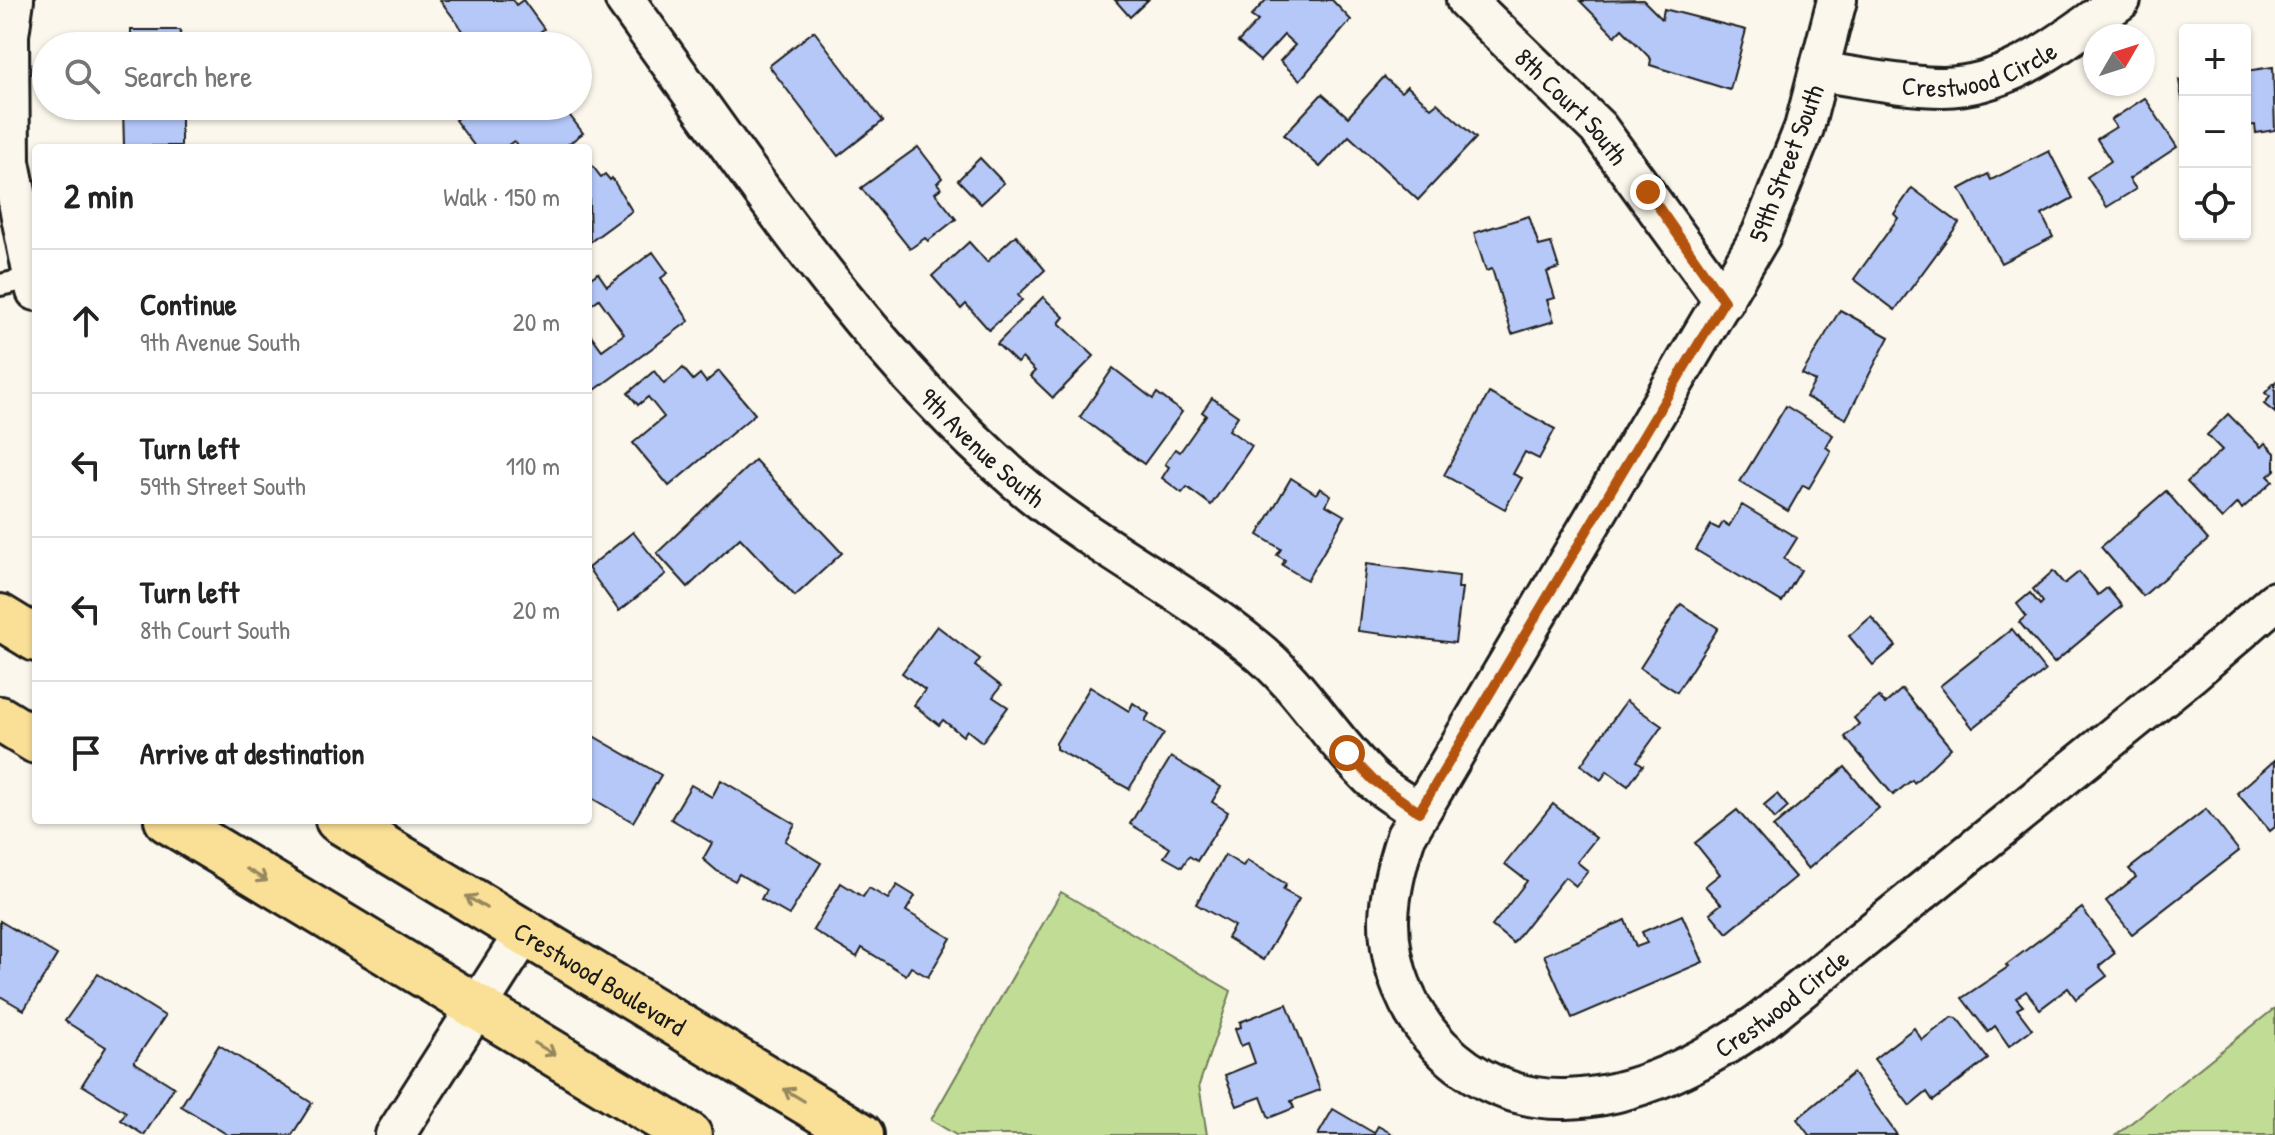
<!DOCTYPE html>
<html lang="en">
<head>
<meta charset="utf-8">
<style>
  body { margin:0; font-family:"Patrick Hand",sans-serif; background:#f2f2f2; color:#222 }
  .controls { position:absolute; right:24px; top:24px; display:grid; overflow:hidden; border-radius:8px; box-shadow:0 2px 6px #0004 }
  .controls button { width:72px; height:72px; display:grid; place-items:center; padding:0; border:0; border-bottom:2px solid #e0e0e0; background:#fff; color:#222; font:40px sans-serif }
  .compass { position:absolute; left:2083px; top:24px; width:72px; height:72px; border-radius:50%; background:#fff; box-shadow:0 2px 6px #0004; rotate:51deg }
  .stop { position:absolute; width:24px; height:24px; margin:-18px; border:6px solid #b45309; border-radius:50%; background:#fff }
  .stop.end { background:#b45309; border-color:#fff; box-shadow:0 2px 8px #0008 }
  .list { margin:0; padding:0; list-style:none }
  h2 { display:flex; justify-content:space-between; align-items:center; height:104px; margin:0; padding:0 32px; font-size:34px }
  h2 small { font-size:26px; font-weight:400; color:#767676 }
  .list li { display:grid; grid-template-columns:52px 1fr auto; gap:24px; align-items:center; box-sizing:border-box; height:144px; padding:0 32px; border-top:2px solid #e0e0e0 }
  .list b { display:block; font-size:30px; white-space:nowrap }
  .list p { margin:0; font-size:26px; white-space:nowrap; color:#767676 }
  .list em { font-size:26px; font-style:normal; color:#767676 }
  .icon { flex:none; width:44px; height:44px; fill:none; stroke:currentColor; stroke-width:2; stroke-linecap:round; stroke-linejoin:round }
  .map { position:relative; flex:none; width:2275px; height:1135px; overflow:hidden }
  .search { position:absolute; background:#fff; box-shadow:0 2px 6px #0004; left:32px; top:32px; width:560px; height:88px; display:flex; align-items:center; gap:20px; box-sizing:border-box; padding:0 28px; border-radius:44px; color:#767676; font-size:30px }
  .panel { position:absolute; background:#fff; box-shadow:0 2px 6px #0004; left:32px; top:144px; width:560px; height:680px; border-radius:8px }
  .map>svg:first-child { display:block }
  .green { fill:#c1dd95; stroke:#6e7c58; stroke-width:2 }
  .building { fill:#b5c8f8; stroke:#1c1c1c; stroke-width:2 }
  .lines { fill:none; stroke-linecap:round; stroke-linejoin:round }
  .service-casing { stroke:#1c1c1c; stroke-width:26 }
  .minor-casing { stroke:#1c1c1c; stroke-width:44 }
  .primary-casing { stroke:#1c1c1c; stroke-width:50 }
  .service { stroke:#fbf7ec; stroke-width:20 }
  .minor { stroke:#fbf7ec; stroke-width:38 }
  .primary { stroke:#fadf96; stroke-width:44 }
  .oneway { stroke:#96875f }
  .route { stroke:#b45309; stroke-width:10 }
  .labels { text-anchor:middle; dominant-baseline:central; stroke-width:6; stroke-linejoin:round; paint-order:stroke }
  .street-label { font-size:26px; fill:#1c1c1c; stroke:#fbf7ec }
</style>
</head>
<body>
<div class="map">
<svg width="2275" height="1135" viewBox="0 0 2275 1135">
  <rect width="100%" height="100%" fill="#fbf7ec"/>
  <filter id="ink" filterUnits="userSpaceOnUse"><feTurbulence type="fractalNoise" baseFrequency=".0125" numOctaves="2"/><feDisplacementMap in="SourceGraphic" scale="16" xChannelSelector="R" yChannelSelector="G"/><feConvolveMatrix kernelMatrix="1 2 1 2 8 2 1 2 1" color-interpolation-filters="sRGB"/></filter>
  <g filter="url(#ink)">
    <g class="green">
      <polygon points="1061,892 1231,991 1199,1085 1207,1135 956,1135 931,1120"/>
      <polygon points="2275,1008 2275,1135 2116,1135"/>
    </g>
    <g class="building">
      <polygon points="440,0 513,0 516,5 523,0 544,29 521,46 460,46 458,43 467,36"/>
      <polygon points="1115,0 1148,0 1130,17"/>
      <polygon points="1266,0 1332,0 1351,20 1300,80 1280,61 1295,45 1284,35 1260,61 1238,42 1258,21 1251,16"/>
      <polygon points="1643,0 1662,19 1664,9 1746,30 1730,90 1650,65 1651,59 1622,29 1615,36 1580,1"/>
      <polygon points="131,30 180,30 181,46 131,46"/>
      <polygon points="814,31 883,121 838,156 769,66"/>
      <polygon points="2273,67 2275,130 2256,133 2255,125 2245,126 2245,71"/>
      <polygon points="1384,77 1401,92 1407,86 1431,108 1437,103 1476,138 1418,200 1349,136 1320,167 1284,135 1322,94 1348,117"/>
      <polygon points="2185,79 2185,117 2179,80"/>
      <polygon points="2145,98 2177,147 2129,179 2136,189 2107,207 2087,177 2111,161 2097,139 2116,127 2111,120"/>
      <polygon points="131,106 181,106 181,146 124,146 123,108"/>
      <polygon points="473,106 556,106 560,111 564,108 583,133 563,148 519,148 514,141 504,148 476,148 455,120"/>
      <polygon points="918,147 942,178 937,183 941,188 935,193 956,219 928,241 925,238 910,249 861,188"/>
      <polygon points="2049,151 2073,198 2042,215 2053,237 2001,263 1960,189 1988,174 1991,180"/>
      <polygon points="980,158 1004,183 981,204 958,180"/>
      <polygon points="588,160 601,177 605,174 610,180 612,178 632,211 590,242"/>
      <polygon points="1912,188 1959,223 1895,310 1854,279 1898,218 1894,214"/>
      <polygon points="1529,216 1539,246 1551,243 1559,268 1547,272 1555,298 1547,300 1554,321 1512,334 1492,269 1486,271 1474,233"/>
      <polygon points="1016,235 1045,270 1018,295 1022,300 989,330 966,304 961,309 932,276 969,242 987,262"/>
      <polygon points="653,252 668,273 661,278 689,321 588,395 588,331 602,350 624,334 599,299 588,307 588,280 598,273 607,286"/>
      <polygon points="1043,297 1064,317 1059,323 1094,356 1053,398 1030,376 1035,371 1022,358 1017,363 997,344"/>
      <polygon points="1840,310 1889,337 1846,419 1806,397 1815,381 1802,374"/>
      <polygon points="683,368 693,380 700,374 706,382 719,371 755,414 669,486 633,443 664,417 648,397 638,405 628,393 654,371 664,384"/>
      <polygon points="1113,368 1153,399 1157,393 1182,412 1144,464 1080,417"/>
      <polygon points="2275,382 2275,413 2264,404 2270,397 2265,393"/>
      <polygon points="1489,393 1555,429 1539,459 1525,452 1513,474 1522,478 1505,509 1444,475"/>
      <polygon points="1212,398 1238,416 1229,430 1252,446 1211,505 1187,487 1182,493 1162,478 1169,467 1165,464 1175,449 1180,452 1206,415 1202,412"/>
      <polygon points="1786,406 1833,435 1826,447 1831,451 1809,488 1803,485 1788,511 1740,482"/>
      <polygon points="2228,414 2261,447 2265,443 2275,453 2275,470 2268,476 2273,481 2242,509 2238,503 2222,519 2187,482 2222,450 2207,435"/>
      <polygon points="755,460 842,553 795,596 740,538 688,587 657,553"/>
      <polygon points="1291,478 1316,494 1320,488 1331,495 1326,505 1345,516 1307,580 1282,565 1285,560 1277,555 1281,549 1258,535"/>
      <polygon points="2166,491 2208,540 2143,596 2101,547"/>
      <polygon points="1742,505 1797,538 1784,559 1801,570 1782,602 1696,550 1711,525 1719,529 1723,522 1729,526"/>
      <polygon points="633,532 666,574 619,611 588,568"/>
      <polygon points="1366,564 1459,576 1458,588 1462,588 1455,643 1358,631"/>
      <polygon points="2053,571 2064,584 2079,572 2098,595 2107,588 2122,606 2054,663 2019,622 2026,616 2017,604 2030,593 2040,605 2043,602 2033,589"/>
      <polygon points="1681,604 1718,628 1677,692 1640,668"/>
      <polygon points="1871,617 1896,646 1873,665 1849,636"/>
      <polygon points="937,626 980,659 975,666 1001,686 993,697 1008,707 982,742 967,730 963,736 943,720 939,725 914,705 925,690 902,673"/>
      <polygon points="2012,629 2045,671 1973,728 1940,686"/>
      <polygon points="1090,687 1129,711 1133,703 1149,714 1145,721 1164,733 1129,789 1056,749 1056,743"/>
      <polygon points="1902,689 1951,748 1914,783 1912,780 1893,795 1845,737 1859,724 1854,718 1879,697 1885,704"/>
      <polygon points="1626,701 1662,726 1637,761 1643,765 1628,786 1607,771 1601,780 1581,765"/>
      <polygon points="588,733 661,775 633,822 588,796"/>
      <polygon points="1171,757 1221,787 1212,802 1228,812 1197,861 1189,856 1182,867 1164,857 1170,848 1130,824"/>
      <polygon points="2275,760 2275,827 2270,831 2237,793"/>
      <polygon points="1845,767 1879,808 1808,869 1773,827"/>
      <polygon points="721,780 795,824 785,841 821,863 789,915 761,899 766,890 739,874 735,881 717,871 703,859 712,843 671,819 691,785 712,797"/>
      <polygon points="1777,794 1788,807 1775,819 1764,805"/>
      <polygon points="1553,804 1596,838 1577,862 1588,871 1576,886 1565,877 1513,943 1492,926 1527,881 1505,864"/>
      <polygon points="2206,809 2239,851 2132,934 2106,901 2136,877 2129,869"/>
      <polygon points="1737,810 1795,877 1727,933 1710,913 1721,904 1705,886 1720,874 1695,843"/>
      <polygon points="1225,855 1243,866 1247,860 1286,884 1283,890 1299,899 1263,960 1227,938 1234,926 1196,904"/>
      <polygon points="841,883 863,897 869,888 888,899 897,885 915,896 906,911 951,938 928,977 911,967 906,975 862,948 857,957 813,930"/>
      <polygon points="2082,908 2115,953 2099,966 2107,976 2076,999 2068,988 2040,1009 2026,991 2016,998 2023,1006 2017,1009 2032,1029 2009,1046 1995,1026 1988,1032 1962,998 2008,967 2006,965"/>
      <polygon points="1682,915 1703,962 1572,1018 1544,955 1625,920 1636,947 1647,943 1642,932"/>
      <polygon points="0,921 57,955 24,1010 0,996"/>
      <polygon points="98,974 165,1016 134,1062 174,1087 144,1135 121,1120 126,1112 82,1085 106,1047 65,1021"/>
      <polygon points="1287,1004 1320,1090 1291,1101 1294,1108 1269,1118 1261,1097 1237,1106 1225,1075 1255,1063 1248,1043 1241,1046 1235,1029 1241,1027 1240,1022"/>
      <polygon points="1952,1017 1957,1018 1988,1059 1933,1101 1927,1092 1910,1106 1874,1059 1914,1028 1922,1040"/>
      <polygon points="219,1045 312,1103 292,1135 228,1135 181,1106"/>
      <polygon points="1853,1073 1897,1135 1809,1135 1797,1119"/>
      <polygon points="1333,1109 1374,1133 1378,1126 1394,1135 1318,1135"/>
    </g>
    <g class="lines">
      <g class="service-casing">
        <polyline id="service" points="0,285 33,278"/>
      </g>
      <g class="minor-casing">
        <g id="minor">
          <polyline points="14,0 9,35 10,162 36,291"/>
          <path id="s1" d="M625,0c121,167 235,344 392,481 73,63 161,105 236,166 47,37 75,89 117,130 14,14 33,24 49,35"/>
          <path id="s2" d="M1466,0l132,128 126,173"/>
          <path id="s3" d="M1837,0l-33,128 -43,107 -355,601c-9,27 -16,54 -17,83 -1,97 78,183 177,180 72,-2 139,-38 196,-78l430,-348 83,-72"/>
          <path id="s4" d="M1821,72c40,5 82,15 122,15 70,-1 123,-49 178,-87"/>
          <polyline points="395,1135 525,932"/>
        </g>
      </g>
      <g class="primary-casing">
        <g id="primary">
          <polyline points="0,617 36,639"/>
          <polyline points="0,719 36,741"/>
          <polyline points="167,820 689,1135"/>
          <path id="s5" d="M338,820l523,315"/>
        </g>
      </g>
      <use href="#service" class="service"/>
      <use href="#minor" class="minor"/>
      <use href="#primary" class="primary"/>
    </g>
    <defs><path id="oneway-shaft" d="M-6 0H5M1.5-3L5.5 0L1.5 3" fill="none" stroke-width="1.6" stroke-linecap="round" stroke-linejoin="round" transform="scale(2)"/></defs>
    <g class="oneway">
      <use href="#oneway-shaft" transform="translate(257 875) rotate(31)"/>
      <use href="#oneway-shaft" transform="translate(476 902) rotate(-149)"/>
      <use href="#oneway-shaft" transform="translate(545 1049) rotate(31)"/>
      <use href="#oneway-shaft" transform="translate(794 1095) rotate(-149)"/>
    </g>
  </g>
  <g class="lines" filter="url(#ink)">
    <polyline class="route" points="1347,753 1373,780 1419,812 1724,301 1648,192"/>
  </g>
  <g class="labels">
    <g class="street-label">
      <text stroke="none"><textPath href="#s4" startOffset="162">Crestwood Circle</textPath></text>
      <text stroke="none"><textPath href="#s2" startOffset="150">8th Court South</textPath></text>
      <text transform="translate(1786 163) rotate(-69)">59th Street South</text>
      <text stroke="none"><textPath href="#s1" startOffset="574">9th Avenue South</textPath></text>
      <text stroke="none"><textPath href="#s5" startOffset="306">Crestwood Boulevard</textPath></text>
      <text stroke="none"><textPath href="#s3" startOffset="1552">Crestwood Circle</textPath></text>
    </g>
  </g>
</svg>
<div class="controls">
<button>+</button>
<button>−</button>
<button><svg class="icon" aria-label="locate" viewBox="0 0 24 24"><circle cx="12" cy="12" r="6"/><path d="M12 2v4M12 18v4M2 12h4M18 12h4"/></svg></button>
</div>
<svg class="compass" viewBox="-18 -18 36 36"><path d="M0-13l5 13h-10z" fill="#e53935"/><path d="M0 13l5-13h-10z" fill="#767676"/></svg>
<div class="stop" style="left:1347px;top:753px"></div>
<div class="stop end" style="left:1648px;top:192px"></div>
<div class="search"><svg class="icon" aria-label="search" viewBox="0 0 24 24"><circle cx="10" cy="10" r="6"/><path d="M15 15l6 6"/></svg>Search here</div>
<section class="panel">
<h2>2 min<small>Walk · 150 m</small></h2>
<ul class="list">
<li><svg class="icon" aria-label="ahead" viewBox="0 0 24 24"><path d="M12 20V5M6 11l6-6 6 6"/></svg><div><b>Continue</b><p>9th Avenue South</p></div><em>20 m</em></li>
<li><svg class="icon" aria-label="left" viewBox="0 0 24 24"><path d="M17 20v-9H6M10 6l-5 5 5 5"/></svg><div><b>Turn left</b><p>59th Street South</p></div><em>110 m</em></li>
<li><svg class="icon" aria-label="left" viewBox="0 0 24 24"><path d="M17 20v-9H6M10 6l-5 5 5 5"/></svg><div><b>Turn left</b><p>8th Court South</p></div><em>20 m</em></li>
<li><svg class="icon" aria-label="arrive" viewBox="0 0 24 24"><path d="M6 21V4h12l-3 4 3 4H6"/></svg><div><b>Arrive at destination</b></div></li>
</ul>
</section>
</div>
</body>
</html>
